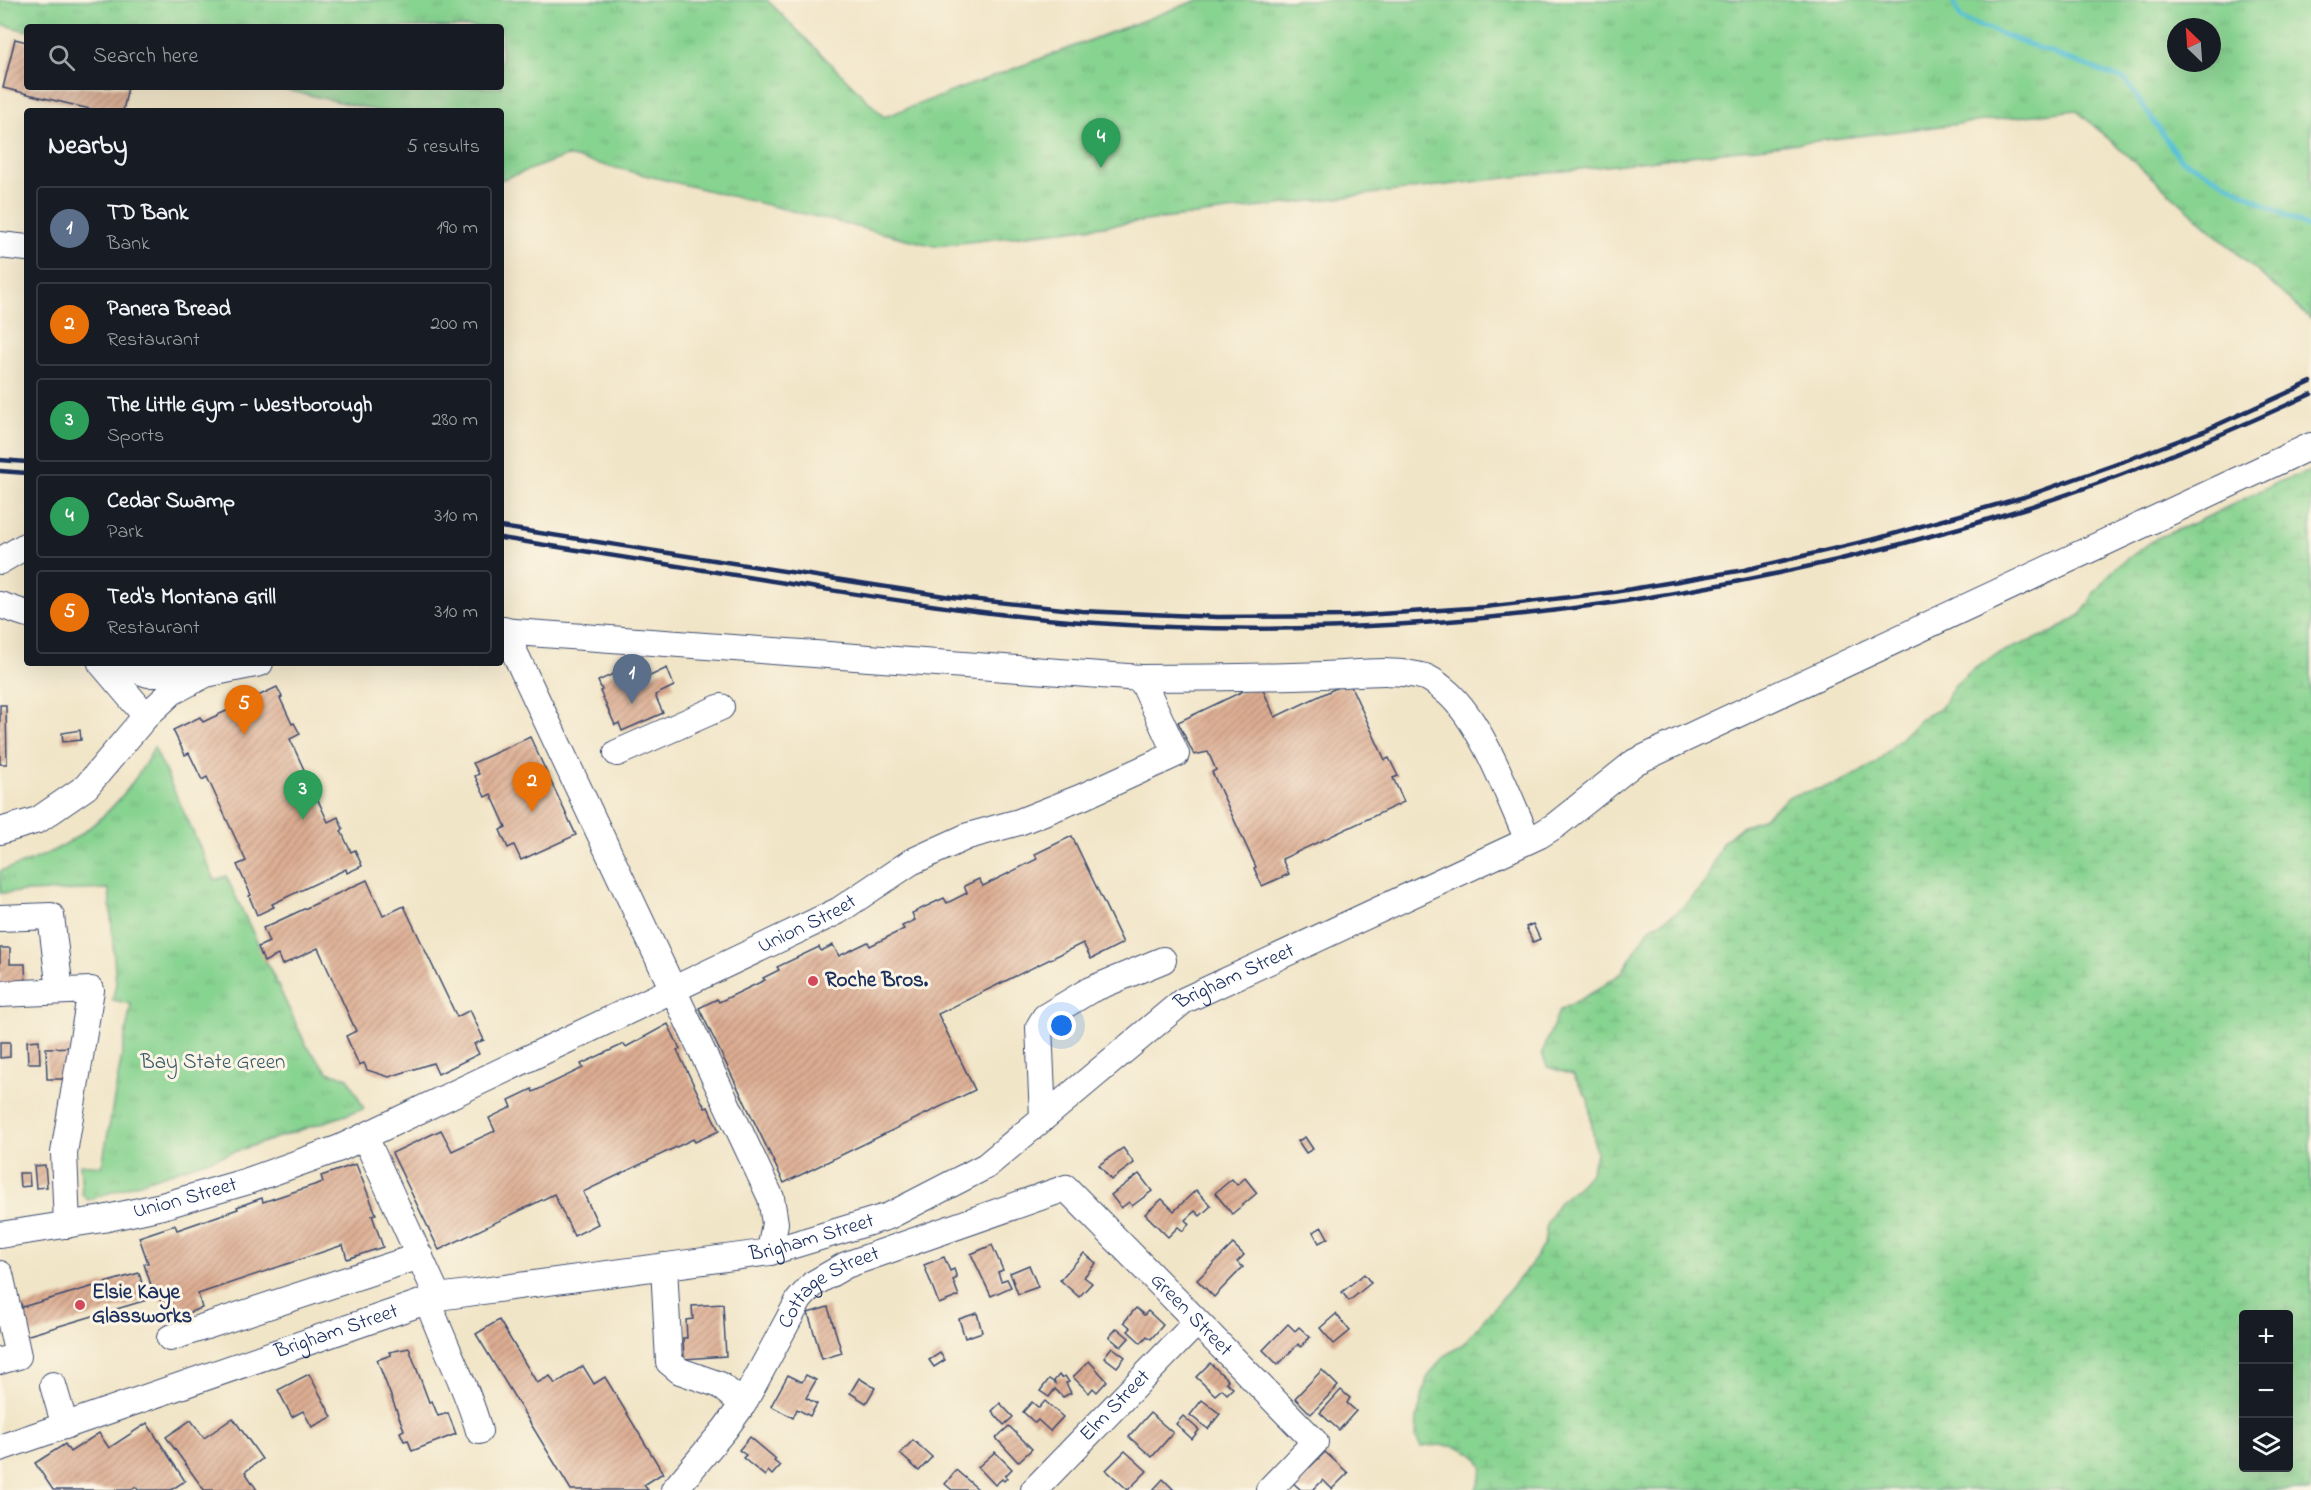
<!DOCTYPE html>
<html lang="en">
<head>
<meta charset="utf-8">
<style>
  body { margin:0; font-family:"Indie Flower",sans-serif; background:#20242c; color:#f1f3f6 }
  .controls { position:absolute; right:18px; bottom:18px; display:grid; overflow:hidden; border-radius:6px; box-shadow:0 6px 24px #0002 }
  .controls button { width:54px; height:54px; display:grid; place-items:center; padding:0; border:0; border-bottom:2px solid #363941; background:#171b24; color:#f1f3f6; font:30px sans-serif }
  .compass { position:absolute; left:2167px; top:18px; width:54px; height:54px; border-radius:50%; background:#171b24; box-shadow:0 6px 24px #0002; rotate:335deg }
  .you { position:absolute; left:1062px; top:1026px; width:21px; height:21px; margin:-15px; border:4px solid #fff; border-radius:50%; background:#1a73e8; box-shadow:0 0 0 9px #1a73e833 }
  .badge { display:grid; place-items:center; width:39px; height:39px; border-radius:50%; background:#ea580c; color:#fff; font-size:20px; font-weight:700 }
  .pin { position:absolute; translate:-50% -50px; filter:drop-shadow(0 2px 3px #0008) }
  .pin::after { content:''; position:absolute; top:32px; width:21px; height:18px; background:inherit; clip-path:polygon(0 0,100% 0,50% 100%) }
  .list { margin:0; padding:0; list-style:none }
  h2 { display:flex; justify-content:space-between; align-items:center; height:78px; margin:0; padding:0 24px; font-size:26px }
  h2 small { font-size:20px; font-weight:400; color:#9ea1a6 }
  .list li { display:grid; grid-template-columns:39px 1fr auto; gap:18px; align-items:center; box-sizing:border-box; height:84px; margin:0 12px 12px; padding:0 12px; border:2px solid #363941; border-radius:6px }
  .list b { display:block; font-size:22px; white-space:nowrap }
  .list p { margin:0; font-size:20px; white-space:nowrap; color:#9ea1a6 }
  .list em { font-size:20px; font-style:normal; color:#9ea1a6 }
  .icon { flex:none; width:33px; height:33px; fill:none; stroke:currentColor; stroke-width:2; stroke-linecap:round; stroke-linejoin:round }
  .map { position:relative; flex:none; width:2311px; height:1490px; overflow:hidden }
  .search { position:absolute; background:#171b24; box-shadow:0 6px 24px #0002; left:24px; top:24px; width:480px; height:66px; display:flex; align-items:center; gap:15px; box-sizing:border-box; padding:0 21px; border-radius:6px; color:#9ea1a6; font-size:22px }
  .panel { position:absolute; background:#171b24; box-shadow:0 6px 24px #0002; left:24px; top:108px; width:480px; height:558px; border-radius:6px }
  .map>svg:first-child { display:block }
  .wetland { fill:url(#wetland-marsh); stroke:#518177; stroke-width:1.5; fill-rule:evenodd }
  .park { fill:url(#park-tufts); stroke:#518177; stroke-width:1.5; fill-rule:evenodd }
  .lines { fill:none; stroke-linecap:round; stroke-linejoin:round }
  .stream { stroke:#58c1d5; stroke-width:5 }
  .building { fill:url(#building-hatch) }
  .minor-casing { stroke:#3b4a6e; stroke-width:28 }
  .minor { stroke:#fff; stroke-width:26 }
  .rail { stroke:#1b2f5e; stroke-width:4.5 }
  .poi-dot { fill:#d1495b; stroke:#fcf5e5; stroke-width:2 }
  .labels { text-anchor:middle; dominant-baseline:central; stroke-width:6; stroke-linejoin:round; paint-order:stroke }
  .street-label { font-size:21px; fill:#1b2f5e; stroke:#fcf5e5 }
  .poi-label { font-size:21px; font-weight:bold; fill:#1b2f5e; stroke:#fcf5e5; text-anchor:start }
  .park-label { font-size:21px; fill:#36586a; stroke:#fcf5e5 }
</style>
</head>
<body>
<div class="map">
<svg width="2311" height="1490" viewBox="0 0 2311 1490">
  <defs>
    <pattern id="wetland-marsh" width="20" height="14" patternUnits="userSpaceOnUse" patternTransform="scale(1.5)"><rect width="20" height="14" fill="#87d390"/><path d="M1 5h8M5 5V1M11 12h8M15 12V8" fill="none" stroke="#74b57f"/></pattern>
    <pattern id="park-tufts" width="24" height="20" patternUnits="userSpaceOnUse" patternTransform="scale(1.5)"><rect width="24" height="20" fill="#87d390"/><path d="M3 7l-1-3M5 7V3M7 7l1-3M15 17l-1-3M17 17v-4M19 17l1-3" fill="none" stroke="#74b57f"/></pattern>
    <pattern id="building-hatch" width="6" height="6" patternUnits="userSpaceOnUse" patternTransform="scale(1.5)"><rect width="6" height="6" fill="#ddad92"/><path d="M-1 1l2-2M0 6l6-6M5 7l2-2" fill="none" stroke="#b28d7a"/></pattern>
  </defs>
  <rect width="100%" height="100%" fill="#fcf5e5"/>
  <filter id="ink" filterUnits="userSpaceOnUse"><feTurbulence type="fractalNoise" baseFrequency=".0167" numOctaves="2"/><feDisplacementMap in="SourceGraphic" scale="12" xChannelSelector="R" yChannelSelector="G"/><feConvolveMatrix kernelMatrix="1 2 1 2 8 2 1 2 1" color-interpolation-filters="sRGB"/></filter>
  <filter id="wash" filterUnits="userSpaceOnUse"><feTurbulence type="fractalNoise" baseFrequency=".008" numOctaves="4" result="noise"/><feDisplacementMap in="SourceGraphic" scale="24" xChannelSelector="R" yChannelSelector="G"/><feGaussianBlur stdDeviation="1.35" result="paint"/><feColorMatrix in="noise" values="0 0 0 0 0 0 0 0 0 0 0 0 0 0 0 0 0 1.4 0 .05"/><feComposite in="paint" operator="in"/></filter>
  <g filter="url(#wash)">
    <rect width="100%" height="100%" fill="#f1e5c7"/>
    <path class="wetland" d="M2311,471v1019h-835l7,-23c-3,-4 -6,-10 -9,-12 -14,-11 -37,-11 -53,-8l-5,-9 1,-20 10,-40 16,-21 20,-13 67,-78 14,-22 3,-21 11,-20 22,-18 11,-13 5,-18 -8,-55 -15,-24 -26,-8 -5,-14 17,-42 38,-21 24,-17 29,-45 26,-15 17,-16 13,-16 16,-38 19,-16 19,-7 30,-24 48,-12 37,-20 46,-46 20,-10 13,-22 18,-16 27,-17 54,-21 29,-18 12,-21 22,-26 41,-29 42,-17 79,-39zM2244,1314h44v154h-44z"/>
    <g class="park">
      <path d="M0,0h767l117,117 314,-117h1113v319l-235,-209 -1141,136 -368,-90 -66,24v-69h-122l-105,-24h227v-60h-474v4l-27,-7zM2176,27h36v36h-36z"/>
      <path d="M154,747l61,133 11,-4 80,169 22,27 20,6 16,31 -276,91 -6,-6 -2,-30 22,2 29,-162 -19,-4 4,-16 -7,-95 -109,4v-22c56,-16 98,-41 132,-88 9,-13 16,-22 22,-36z"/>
    </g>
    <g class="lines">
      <polyline class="stream" points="1953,0 1961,19 2125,80 2179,158 2311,229"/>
    </g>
    <g id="blocks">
      <g class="building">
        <polygon points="15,39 27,42 27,87 128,87 123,111 98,111 3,88"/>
        <polygon points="639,662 646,678 667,668 674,686 655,695 663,713 622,731 619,723 615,725 600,691 602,690 598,681"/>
        <polygon points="1349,682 1385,760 1389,758 1398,776 1393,778 1404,802 1282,859 1289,874 1262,886 1254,868 1256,867 1212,772 1216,770 1208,752 1194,755 1178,722 1260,683 1275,717"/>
        <polygon points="277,687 282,697 280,698 292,724 294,723 300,734 290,739 328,822 338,817 343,829 341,831 351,852 355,850 362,866 347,873 346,869 272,904 274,907 257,915 249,896 251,895 237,865 246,861 207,777 202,780 189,753 185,755 173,730 200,717 203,722"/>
        <polygon points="0,705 6,705 7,764 0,764"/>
        <polygon points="80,730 81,740 63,742 62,733"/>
        <polygon points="530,737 576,835 521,860 514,845 508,848 500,830 506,827 491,794 485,797 475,776 479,774 473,763"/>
        <polygon points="1072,836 1123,943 1091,959 1083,943 938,1014 975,1090 784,1183 699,1008 717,999 719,1002 765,980 763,978 779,970 777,967 819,947 821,951 833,945 839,956 868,942 870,946 904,929 902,926 915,920 912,913 944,898 947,903 967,893 964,886 979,879 983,886 1037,859 1035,854"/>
        <polygon points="367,880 383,916 404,906 457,1017 470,1010 484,1040 474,1044 479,1054 438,1074 433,1063 389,1077 367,1070 364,1063 359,1065 346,1036 356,1031 318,948 282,965 278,955 264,962 258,947 269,942 263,928"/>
        <polygon points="1533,924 1540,939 1533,942 1526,927"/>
        <polygon points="0,948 10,948 10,964 25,964 26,989 0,989"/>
        <polygon points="668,1024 680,1049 677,1050 705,1108 708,1107 719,1131 695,1142 693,1139 583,1192 598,1224 574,1236 554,1194 439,1250 392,1153 441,1130 452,1151 495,1131 489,1118 512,1107 509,1100 532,1089 533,1092 583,1068 581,1064 624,1044 626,1047"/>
        <polygon points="39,1040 40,1063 28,1063 27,1041"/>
        <polygon points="0,1042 10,1042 10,1057 0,1058"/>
        <polygon points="74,1047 74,1079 47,1079 46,1048"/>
        <polygon points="1305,1137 1313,1149 1306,1153 1298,1141"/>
        <polygon points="1123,1148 1134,1163 1111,1180 1099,1165"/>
        <polygon points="356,1164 376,1214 372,1215 383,1247 347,1259 343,1245 198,1294 202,1308 167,1320 156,1287 152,1288 144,1264 148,1263 139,1237 175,1225 177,1230 238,1209 237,1207 262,1198 263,1202 323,1182 321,1176"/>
        <polygon points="45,1165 47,1187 36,1188 34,1166"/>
        <polygon points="19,1173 29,1173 30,1186 20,1187"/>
        <polygon points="1139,1174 1152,1191 1132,1206 1129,1202 1121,1208 1111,1195"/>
        <polygon points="1245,1178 1257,1193 1232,1214 1215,1193 1232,1179 1237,1185"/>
        <polygon points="1196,1190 1211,1206 1200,1216 1195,1211 1185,1220 1189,1224 1183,1231 1178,1227 1168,1237 1145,1214 1162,1199 1174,1211"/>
        <polygon points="1322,1227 1328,1238 1319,1243 1313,1232"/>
        <polygon points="1233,1244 1244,1255 1237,1262 1243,1267 1214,1297 1197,1280"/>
        <polygon points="992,1245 1003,1270 998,1272 1001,1281 1007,1279 1011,1287 991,1296 971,1254"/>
        <polygon points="1084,1253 1096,1263 1084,1277 1092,1283 1079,1297 1060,1280"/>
        <polygon points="944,1257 950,1271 954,1269 957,1278 953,1280 959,1296 939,1304 924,1265"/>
        <polygon points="1029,1265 1038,1287 1018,1294 1010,1273"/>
        <polygon points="139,1273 147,1300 22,1337 16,1306 21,1304 22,1307"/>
        <polygon points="1364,1274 1371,1283 1349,1301 1342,1292"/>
        <polygon points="723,1304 726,1356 684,1359 683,1338 687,1338 686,1320 693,1319 692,1306"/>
        <polygon points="828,1307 842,1353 822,1359 808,1313"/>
        <polygon points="1136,1308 1144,1315 1148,1311 1163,1325 1151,1339 1147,1336 1141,1343 1128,1331 1131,1328 1124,1322"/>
        <polygon points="977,1313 982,1332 965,1338 959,1319"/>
        <polygon points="1336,1314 1350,1331 1334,1344 1320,1328"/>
        <polygon points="499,1320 537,1383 550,1376 555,1384 583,1366 594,1384 605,1377 663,1473 644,1485 648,1490 571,1490 476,1334"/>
        <polygon points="1288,1324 1295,1331 1299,1327 1310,1337 1301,1347 1298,1344 1278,1365 1263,1350"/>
        <polygon points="1117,1328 1129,1338 1121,1347 1109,1337"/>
        <polygon points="1112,1347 1125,1357 1117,1367 1104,1357"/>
        <polygon points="409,1348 429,1402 432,1401 438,1416 448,1413 456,1434 412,1451 408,1440 404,1441 400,1432 404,1430 377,1360 391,1355 389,1352"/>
        <polygon points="940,1353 945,1360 934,1367 929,1360"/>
        <polygon points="1089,1361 1107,1381 1097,1392 1093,1388 1089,1393 1073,1377"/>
        <polygon points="1210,1363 1228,1380 1226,1382 1233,1388 1227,1394 1222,1389 1215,1395 1196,1377"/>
        <polygon points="1322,1370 1338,1386 1311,1414 1295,1398"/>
        <polygon points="309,1374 332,1417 312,1427 303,1411 292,1417 278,1390"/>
        <polygon points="788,1375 802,1382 806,1375 816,1380 806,1398 817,1404 810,1416 797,1409 793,1418 771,1406"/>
        <polygon points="1059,1375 1061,1378 1065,1376 1069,1382 1066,1383 1071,1393 1063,1397 1055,1389 1049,1397 1040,1391 1049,1379 1055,1383 1054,1381"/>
        <polygon points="859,1378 875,1388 866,1403 850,1393"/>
        <polygon points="1341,1390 1350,1398 1347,1403 1356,1411 1339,1430 1320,1413"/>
        <polygon points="1202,1400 1220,1414 1208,1429 1190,1415"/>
        <polygon points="1045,1401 1063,1417 1050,1431 1038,1420 1035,1423 1023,1412 1032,1402 1039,1408"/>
        <polygon points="1000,1403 1013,1417 1004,1425 992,1411"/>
        <polygon points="1150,1413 1173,1433 1152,1457 1129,1437"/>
        <polygon points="1183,1416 1199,1430 1192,1439 1176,1424"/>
        <polygon points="233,1418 262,1459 245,1472 257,1490 204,1490 166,1437 191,1420 204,1438"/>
        <polygon points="147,1423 185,1481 171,1490 138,1490 136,1487 131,1490 53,1490 35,1463 65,1444 70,1452 99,1433 109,1448"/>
        <polygon points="1009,1426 1032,1449 1018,1462 996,1438"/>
        <polygon points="750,1437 776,1459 774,1461 780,1466 772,1475 768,1471 765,1476 743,1458 746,1455 739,1450"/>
        <polygon points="913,1440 932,1457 919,1471 900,1454"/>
        <polygon points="1125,1451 1147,1471 1128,1490 1106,1470"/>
        <polygon points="995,1452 1012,1469 1005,1476 1007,1478 1004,1481 1002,1479 995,1485 978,1467"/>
        <polygon points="1325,1452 1348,1473 1332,1489 1323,1480 1313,1490 1301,1490 1291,1481 1307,1464 1310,1467"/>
        <polygon points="956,1470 979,1490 952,1490 945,1484"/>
        <polygon points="1163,1479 1174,1490 1153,1490"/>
      </g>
    </g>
  </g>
  <g filter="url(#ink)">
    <use href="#blocks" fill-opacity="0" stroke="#3b4a6e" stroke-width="1.5"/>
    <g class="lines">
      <g class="minor-casing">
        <g id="minor">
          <polyline points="0,245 27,248"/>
          <polyline points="0,561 27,545"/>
          <polyline points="0,605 27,614"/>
          <polyline points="504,630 771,1198 775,1223 770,1252"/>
          <path d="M501,631l640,47c61,0 122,-1 183,-3 30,-1 73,-7 101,2 7,2 16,10 22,15 36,32 61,104 81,148"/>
          <polyline points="101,663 146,716"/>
          <polyline points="115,663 148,674 200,674"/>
          <polyline points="617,753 721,707"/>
          <polyline points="0,831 38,820 86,787 146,716 172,692 206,674 260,663"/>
          <polyline points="0,918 51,916 60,991"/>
          <polyline points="0,994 91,990 64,1153 67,1225"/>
          <polyline points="1043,1118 1039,1027 1045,1017 1090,990 1163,960"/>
          <polyline points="365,1137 438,1297"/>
          <path id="s1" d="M0,1235l103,-16 59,-13 83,-24 95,-34 498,-237 73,-49 57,-26 51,-14 63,-25 94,-43 -35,-76"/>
          <polyline points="664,1266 669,1362 680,1371 720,1385 743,1404"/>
          <polyline points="0,1274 18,1356 0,1361"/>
          <path d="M428,1301c15,44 39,85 51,130"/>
          <polyline points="170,1338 420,1256"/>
          <polyline points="53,1385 65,1426"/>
          <path id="s2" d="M0,1448l438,-151 332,-45 119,-36 97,-50 197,-165 357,-166 16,-10 79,-63 676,-316"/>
          <path id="s3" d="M674,1490l51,-61 18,-25 56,-104 14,-16 33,-19 220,-77 249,254 -46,48"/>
          <path id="s4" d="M1034,1490l162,-167"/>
        </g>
      </g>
      <use href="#minor" class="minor"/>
      <g class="rail">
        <polyline points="0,460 27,462"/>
        <polyline points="0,471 27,473"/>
        <polyline points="501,527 951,597 1082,611 1218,617 1350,616 1485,607 1614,592 1744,570 1879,538 2024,497 2114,465 2206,430 2311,382"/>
        <path d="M501,538c101,16 202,32 303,48 92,14 184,29 277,36 319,24 640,-18 945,-114 98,-31 192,-71 285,-114"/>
      </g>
    </g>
  </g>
  <g class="poi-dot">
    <circle cx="813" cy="981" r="6"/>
    <circle cx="80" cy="1305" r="6"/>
  </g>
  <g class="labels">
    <g class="street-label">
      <text stroke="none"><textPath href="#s1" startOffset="870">Union Street</textPath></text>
      <text stroke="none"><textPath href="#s2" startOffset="1346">Brigham Street</textPath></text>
      <text stroke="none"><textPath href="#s1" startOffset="189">Union Street</textPath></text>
      <text stroke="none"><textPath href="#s2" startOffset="842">Brigham Street</textPath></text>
      <text stroke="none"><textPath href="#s3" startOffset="260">Cottage Street</textPath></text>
      <text stroke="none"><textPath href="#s3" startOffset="699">Green Street</textPath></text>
      <text stroke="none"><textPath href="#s2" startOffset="356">Brigham Street</textPath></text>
      <text stroke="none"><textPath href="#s4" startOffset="117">Elm Street</textPath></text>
    </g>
    <g class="poi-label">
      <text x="825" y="981">Roche Bros.</text>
      <text x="92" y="1293">Elsie Kaye<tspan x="92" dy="24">Glassworks</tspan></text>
    </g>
    <g class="park-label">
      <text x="213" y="1063">Bay State Green</text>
    </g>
  </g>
</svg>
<div class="controls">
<button>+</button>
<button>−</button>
<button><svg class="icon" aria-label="layers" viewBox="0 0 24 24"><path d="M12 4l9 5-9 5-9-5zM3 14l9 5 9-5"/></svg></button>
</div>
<svg class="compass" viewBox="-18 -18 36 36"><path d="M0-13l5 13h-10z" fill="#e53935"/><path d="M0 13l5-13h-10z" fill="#9ea1a6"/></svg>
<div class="you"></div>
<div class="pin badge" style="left:632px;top:704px;background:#5c6f8a">1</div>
<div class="pin badge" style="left:532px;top:812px;background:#e8710a">2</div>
<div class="pin badge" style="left:303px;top:820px;background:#2e9e5b">3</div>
<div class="pin badge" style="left:1101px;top:168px;background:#2e9e5b">4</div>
<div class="pin badge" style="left:244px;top:735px;background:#e8710a">5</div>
<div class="search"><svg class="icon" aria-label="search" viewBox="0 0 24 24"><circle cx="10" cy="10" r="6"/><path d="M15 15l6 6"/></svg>Search here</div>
<section class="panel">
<h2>Nearby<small>5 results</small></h2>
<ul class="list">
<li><span class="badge" style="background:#5c6f8a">1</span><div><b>TD Bank</b><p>Bank</p></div><em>190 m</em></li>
<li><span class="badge" style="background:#e8710a">2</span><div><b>Panera Bread</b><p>Restaurant</p></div><em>200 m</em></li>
<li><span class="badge" style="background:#2e9e5b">3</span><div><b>The Little Gym - Westborough</b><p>Sports</p></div><em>280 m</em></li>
<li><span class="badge" style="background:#2e9e5b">4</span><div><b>Cedar Swamp</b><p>Park</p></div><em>310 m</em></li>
<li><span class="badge" style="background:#e8710a">5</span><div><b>Ted's Montana Grill</b><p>Restaurant</p></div><em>310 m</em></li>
</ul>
</section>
</div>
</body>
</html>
